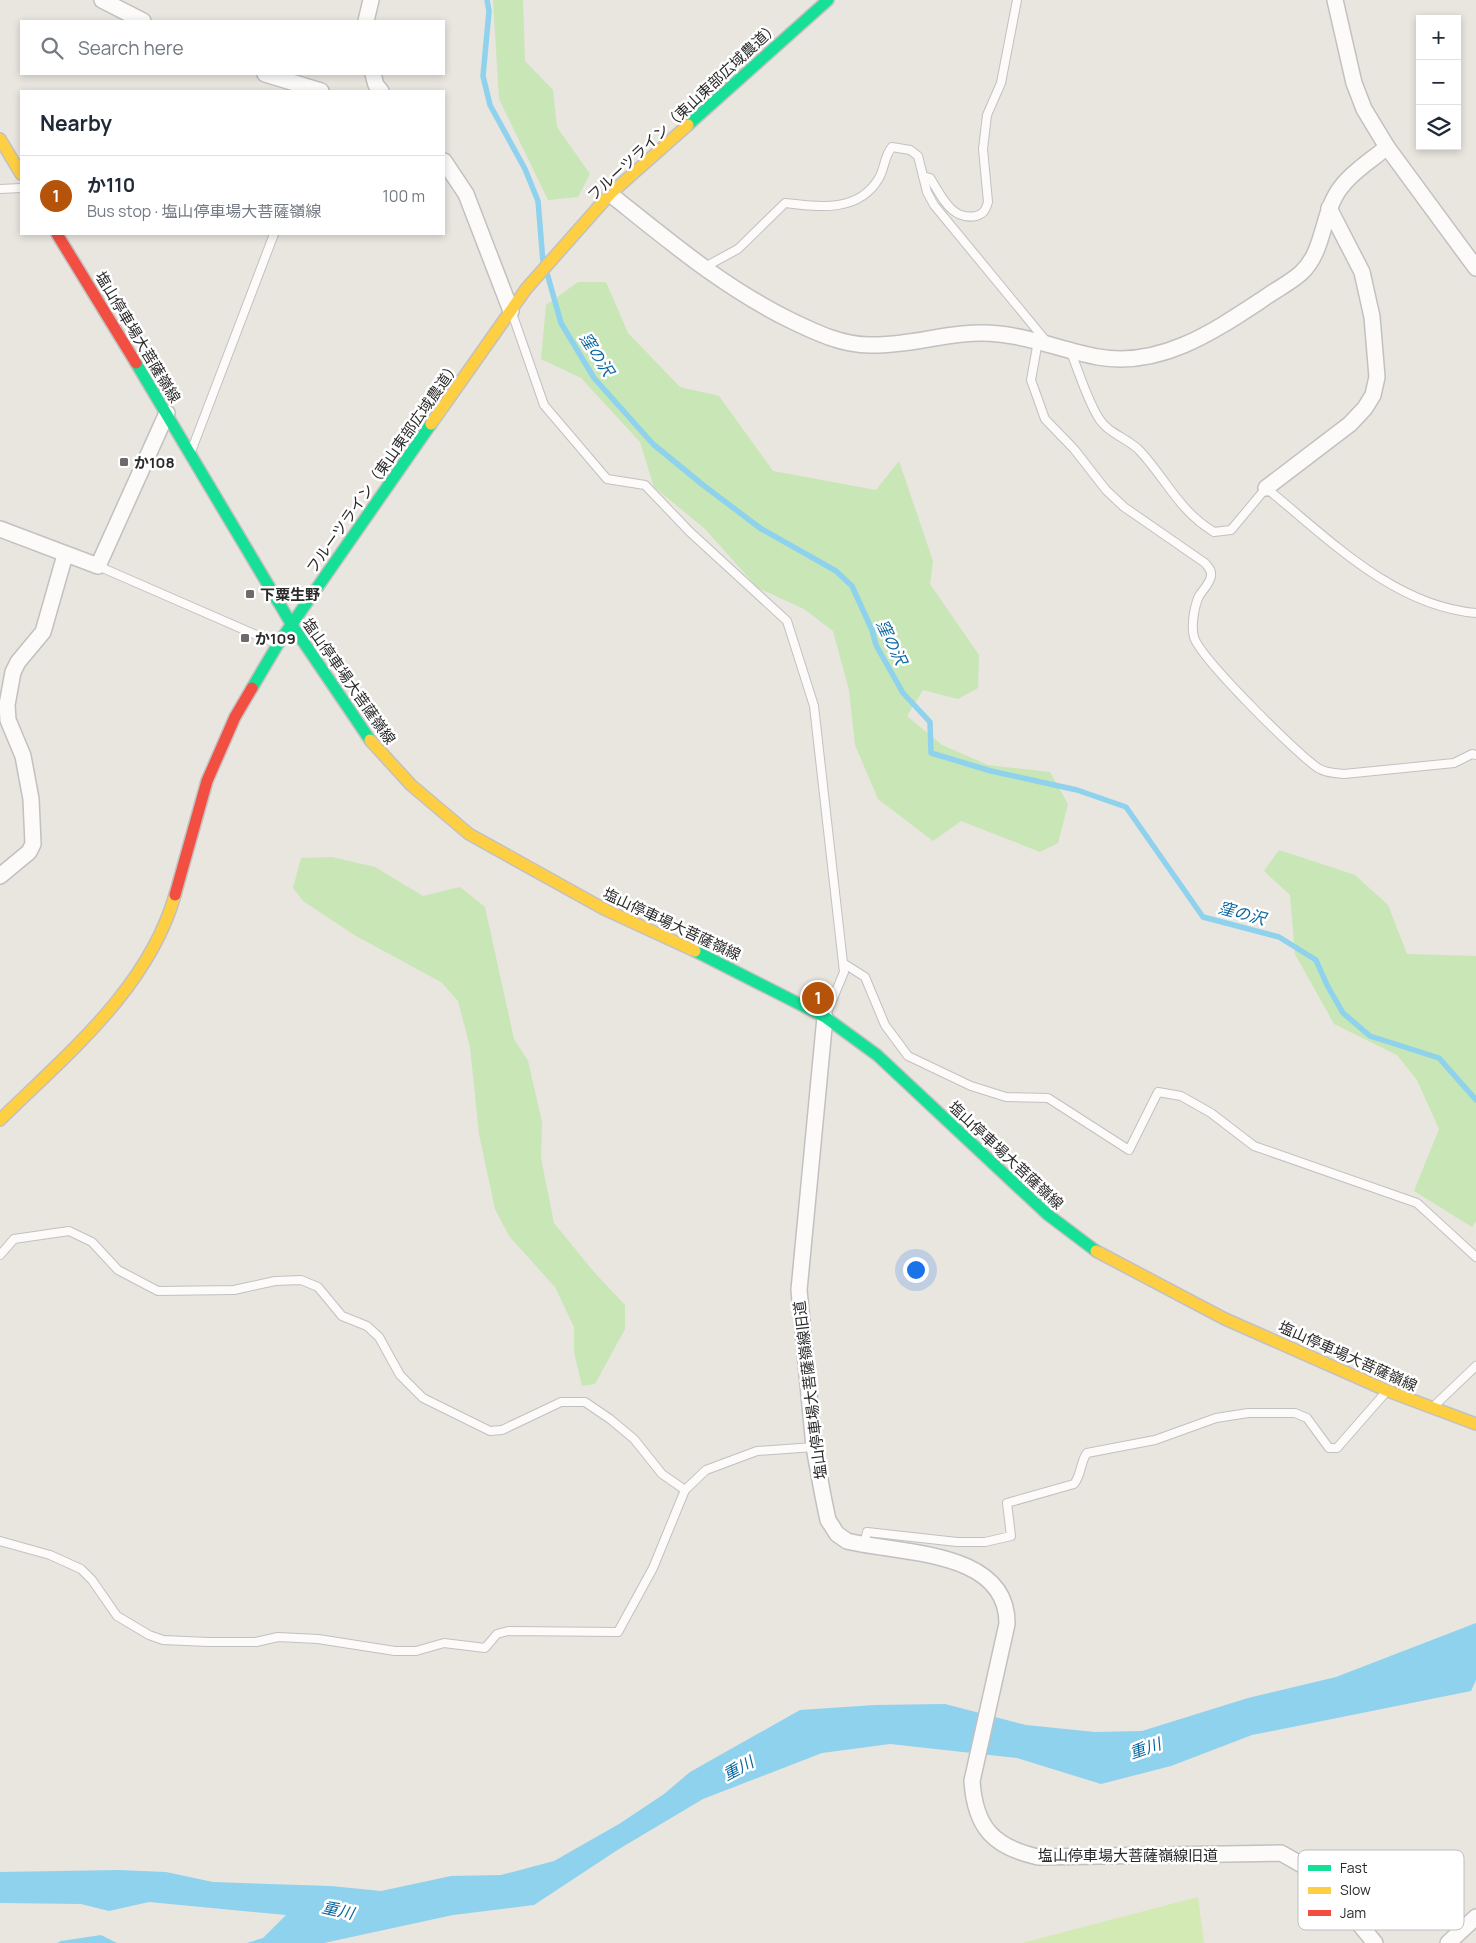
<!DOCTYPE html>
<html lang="en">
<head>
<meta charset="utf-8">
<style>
  body { margin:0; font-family:Manrope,"Noto Sans JP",sans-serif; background:#f6f6f7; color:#1f2937 }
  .controls { position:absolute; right:15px; top:15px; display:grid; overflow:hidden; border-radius:0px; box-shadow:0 2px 8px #0003 }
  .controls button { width:45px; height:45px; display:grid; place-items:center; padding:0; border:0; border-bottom:1px solid #e0e1e3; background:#fff; color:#1f2937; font:25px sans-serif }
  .you { position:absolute; left:915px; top:1269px; width:18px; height:18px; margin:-12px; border:4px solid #fff; border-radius:50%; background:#1a73e8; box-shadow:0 0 0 8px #1a73e833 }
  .badge { display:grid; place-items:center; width:32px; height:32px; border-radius:50%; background:#b45309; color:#fff; font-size:16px; font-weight:700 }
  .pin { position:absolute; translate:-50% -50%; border:2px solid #fff; box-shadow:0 1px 5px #0006 }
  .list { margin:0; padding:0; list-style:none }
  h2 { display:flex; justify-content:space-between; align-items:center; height:65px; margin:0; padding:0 20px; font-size:21px }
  h2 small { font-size:16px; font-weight:400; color:#747a83 }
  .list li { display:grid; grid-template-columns:32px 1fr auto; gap:15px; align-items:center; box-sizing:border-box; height:80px; padding:0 20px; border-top:1px solid #e0e1e3 }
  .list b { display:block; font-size:19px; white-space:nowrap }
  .list p { margin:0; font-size:16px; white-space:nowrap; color:#747a83 }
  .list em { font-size:16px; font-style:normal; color:#747a83 }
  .icon { flex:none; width:28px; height:28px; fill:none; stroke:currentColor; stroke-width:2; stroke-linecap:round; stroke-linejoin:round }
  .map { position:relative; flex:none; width:1476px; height:1943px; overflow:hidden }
  .search { position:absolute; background:#fff; box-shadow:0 2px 8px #0003; left:20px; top:20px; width:425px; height:55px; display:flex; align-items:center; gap:12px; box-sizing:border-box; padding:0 18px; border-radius:0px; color:#747a83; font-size:19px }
  .panel { position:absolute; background:#fff; box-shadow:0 2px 8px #0003; left:20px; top:90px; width:425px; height:145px; border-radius:0px }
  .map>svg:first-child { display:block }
  .green { fill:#c8e6b6 }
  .pitch { fill:#d4eab4 }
  .water { fill:#8fd2ee }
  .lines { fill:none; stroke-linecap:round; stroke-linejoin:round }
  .stream { stroke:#8fd2ee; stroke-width:5.5 }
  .lane-casing { stroke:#c2c1c1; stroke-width:10 }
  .street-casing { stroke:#c2c1c1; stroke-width:18 }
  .fast-casing { stroke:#c2c1c1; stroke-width:14 }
  .slow-casing { stroke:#c2c1c1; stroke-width:14 }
  .jam-casing { stroke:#c2c1c1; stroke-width:14 }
  .lane { stroke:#fcfbfa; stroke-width:8 }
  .street { stroke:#fcfbfa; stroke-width:15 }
  .fast { stroke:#16e098; stroke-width:11 }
  .slow { stroke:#ffcf43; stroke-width:11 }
  .jam { stroke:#f24e42; stroke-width:11 }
  .poi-dot { fill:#6d6b69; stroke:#fff; stroke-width:2 }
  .labels { text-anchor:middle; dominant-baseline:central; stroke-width:5; stroke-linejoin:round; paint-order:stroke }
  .street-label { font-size:15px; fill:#2a2a2a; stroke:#fff }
  .poi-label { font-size:15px; font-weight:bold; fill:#2a2a2a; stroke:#fff; text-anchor:start }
  .water-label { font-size:16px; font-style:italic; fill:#0766a1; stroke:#fff }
  .key { fill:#fff; stroke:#bfbfbf; stroke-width:1 }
  .key-label { font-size:14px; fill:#2a2a2a }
</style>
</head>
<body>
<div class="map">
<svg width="1476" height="1943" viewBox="0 0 1476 1943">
  <rect width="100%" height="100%" fill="#e9e5df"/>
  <g class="green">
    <polygon points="493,0 523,0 525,61 553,90 557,127 590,174 578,197 548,200 499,99"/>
    <polygon points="578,282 606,282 628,333 680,387 719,396 773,471 876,490 899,461 933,561 930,584 979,655 978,688 958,699 923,690 907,716 942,745 988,765 1050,772 1068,804 1058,843 1040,852 961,821 933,841 878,799 855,745 849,690 833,631 804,609 758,588 704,528 654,487 640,442 581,378 541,359 546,305"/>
    <polygon points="1279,850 1355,875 1388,905 1407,954 1476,956 1476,1221 1472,1227 1414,1191 1439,1129 1417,1080 1397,1055 1334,1024 1295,954 1290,895 1264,871"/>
    <polygon points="332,857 375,867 423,896 460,887 485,907 514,1039 528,1061 542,1122 541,1158 554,1223 594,1272 625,1305 625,1329 595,1384 582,1386 574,1352 574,1327 555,1287 509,1236 495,1209 479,1134 470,1047 458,1001 441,982 356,936 303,901 293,888 301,858"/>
  </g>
  <polygon class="pitch" points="1198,1897 1204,1943 1022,1943"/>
  <g class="water">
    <polygon points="1476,1623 1476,1680 1471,1691 1252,1735 1171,1766 1101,1784 1017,1758 890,1744 822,1753 703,1799 619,1849 534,1905 453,1915 324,1943 247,1943 263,1938 286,1915 149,1902 109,1911 81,1904 0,1903 0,1872 119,1870 166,1872 213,1882 331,1886 381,1891 451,1876 501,1875 554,1861 619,1824 664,1794 690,1772 800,1710 875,1705 945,1704 1026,1725 1095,1732 1142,1731 1248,1698 1336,1677"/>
    <polygon points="101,1935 117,1943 57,1943 61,1941"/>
  </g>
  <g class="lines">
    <g class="stream">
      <polyline points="487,0 489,11 483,76 490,105 525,169 538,201 543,262"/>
      <polyline points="547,273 561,323 594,378 653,444 703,485 760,528 836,571 852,586 872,630 876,645 903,693 930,722 931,753 991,771 1077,790 1126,807 1203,917 1279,937 1316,960 1327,985 1343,1013 1370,1036 1439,1058 1476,1100"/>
    </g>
    <g class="lane-casing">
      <g id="lane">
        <path d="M923,176l7,2c11,17 21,43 46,38 8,-2 10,-7 12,-14l-5,-53 4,-34 14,-32 16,-83"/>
        <polyline points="0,189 21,188"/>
        <path d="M703,268l35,-19 47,-46c33,4 74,10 94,-25 6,-10 5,-22 13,-31l18,3 8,6 9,36 7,13 112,136"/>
        <polyline points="512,313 544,405 607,479 645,485 690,532 787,621 814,706 844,972 826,1015"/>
        <path d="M1038,341l-7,39 14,39 29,30 32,41 18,17 81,56c3,4 7,7 6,13 -1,7 -8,14 -12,20 -5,11 -8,30 -5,41 6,21 103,117 124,131 7,5 17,5 26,6l110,-11 18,-9 4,1"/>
        <path d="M1070,350c9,22 16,47 28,67 10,17 30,21 42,34 26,28 39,60 74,81l17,-2 35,-42c62,50 127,118 210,125"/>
        <polyline points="192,449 274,234"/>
        <polyline points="98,566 277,644"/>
        <polyline points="843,963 865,977 885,1025 908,1056 971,1086 1006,1097 1048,1098 1129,1150 1158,1092 1181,1096 1211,1113 1254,1146 1417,1203 1476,1257"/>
        <polyline points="0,1255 14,1239 69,1231 92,1242 118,1270 158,1291 234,1290 275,1281 301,1280 318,1287 342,1316 367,1326 379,1337 400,1375 423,1398 490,1431 502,1430 561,1402 585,1402 610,1419 634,1439 662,1474 685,1490 706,1470 757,1451 814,1447"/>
        <polyline points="1434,1406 1476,1366"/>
        <polyline points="0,1541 50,1555 81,1569 92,1580 117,1616 149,1635 163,1640 208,1642 256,1642 278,1637 318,1639 395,1651 416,1651 444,1643 485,1648 497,1634 508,1631 618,1632 653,1568 685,1490"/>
        <path d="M864,1545l3,-13 90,10h28l26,-6 -4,-33 67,-19c8,-10 6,-22 13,-31l68,-13 61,-22 32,-5h47l12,5 22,30h8l49,-56"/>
      </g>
    </g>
    <g class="street-casing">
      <g id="street">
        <polyline points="102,0 143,21"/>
        <polyline points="1335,0 1354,83 1364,109 1387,147 1476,268"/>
        <polyline points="366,21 371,0"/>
        <polyline points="265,74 321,91"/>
        <polyline points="373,74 376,85 381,91"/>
        <polyline points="444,161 466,194 511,311"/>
        <path d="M610,194c59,47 114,94 182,127 25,12 50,24 78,24 45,1 83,-16 129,-11 34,3 65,17 99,23 62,11 115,-25 165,-58 12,-9 27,-16 38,-26 25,-23 20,-62 41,-87 11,-15 31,-27 45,-39"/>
        <polyline points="1266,488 1350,424 1365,408 1373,395 1377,377 1372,317 1362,272 1329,208"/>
        <polyline points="0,529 98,566 167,413"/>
        <polyline points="0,876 29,852 33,844 31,799 23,756 8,720 7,705 13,672 18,662 43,632 65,555"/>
        <path d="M825,1017l-26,273 15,157 9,49 5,24 9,14 10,7c51,13 161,8 160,83l-35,157c3,46 21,66 66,76l243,-4 37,21 57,69"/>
        <polyline points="1448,1943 1476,1917"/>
      </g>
    </g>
    <g class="fast-casing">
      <g id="fast">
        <polyline points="688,125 828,0"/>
        <polyline points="136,363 292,625 370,740"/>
        <polyline points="252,688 278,644 431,424"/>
        <polyline points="695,951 825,1017 877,1055 1047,1214 1096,1251"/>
      </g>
    </g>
    <g class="slow-casing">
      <g id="slow">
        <polyline points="0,139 21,174"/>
        <polyline points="431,424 526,289 610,194 688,125"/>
        <polyline points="370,740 411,785 469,834 604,909 695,951"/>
        <path d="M0,1120c67,-66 148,-131 175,-225"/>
        <polyline points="1096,1251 1225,1319 1388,1391 1476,1424"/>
      </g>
    </g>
    <g class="jam-casing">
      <g id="jam">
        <polyline points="57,234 136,363"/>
        <polyline points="175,895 207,781 235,717 252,688"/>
      </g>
    </g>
    <use href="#lane" class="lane"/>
    <use href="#street" class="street"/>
    <use href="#fast" class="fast"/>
    <use href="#slow" class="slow"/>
    <use href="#jam" class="jam"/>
  </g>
  <g class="poi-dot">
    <rect x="119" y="457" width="10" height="10" rx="2.5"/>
    <rect x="245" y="589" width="10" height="10" rx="2.5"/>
    <rect x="240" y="633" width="10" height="10" rx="2.5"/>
  </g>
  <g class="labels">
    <g class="street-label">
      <text transform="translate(683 111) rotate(-43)">フルーツライン（東山東部広域農道）</text>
      <text transform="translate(138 337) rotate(59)">塩山停車場大菩薩嶺線</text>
      <text transform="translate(383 467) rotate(-55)">フルーツライン（東山東部広域農道）</text>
      <text transform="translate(349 681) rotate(55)">塩山停車場大菩薩嶺線</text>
      <text transform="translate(672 924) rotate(25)">塩山停車場大菩薩嶺線</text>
      <text transform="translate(1006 1155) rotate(43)">塩山停車場大菩薩嶺線</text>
      <text transform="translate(1348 1356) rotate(24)">塩山停車場大菩薩嶺線</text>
      <text transform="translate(810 1390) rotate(-97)">塩山停車場大菩薩嶺線旧道</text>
      <text x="1128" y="1855">塩山停車場大菩薩嶺線旧道</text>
    </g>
    <g class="poi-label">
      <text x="134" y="462">か108</text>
      <text x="260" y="594">下粟生野</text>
      <text x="255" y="638">か109</text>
    </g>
    <g class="water-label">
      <text transform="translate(597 354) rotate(57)">窪の沢</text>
      <text transform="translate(892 642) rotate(64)">窪の沢</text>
      <text transform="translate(1242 913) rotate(15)">窪の沢</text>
      <text transform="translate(1145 1748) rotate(-19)">重川</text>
      <text transform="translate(738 1768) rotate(-28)">重川</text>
      <text transform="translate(338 1910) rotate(13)">重川</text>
    </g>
  </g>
  <rect x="1298" y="1850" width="166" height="80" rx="8" class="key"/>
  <rect x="1308" y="1865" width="23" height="6" fill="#16e098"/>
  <rect x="1308" y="1887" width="23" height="7" fill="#ffcf43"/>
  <rect x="1308" y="1910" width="23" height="6" fill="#f24e42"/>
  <g class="key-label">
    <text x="1340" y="1873">Fast</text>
    <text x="1340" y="1895">Slow</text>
    <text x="1340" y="1918">Jam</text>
  </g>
</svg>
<div class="controls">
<button>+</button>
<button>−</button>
<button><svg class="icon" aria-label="layers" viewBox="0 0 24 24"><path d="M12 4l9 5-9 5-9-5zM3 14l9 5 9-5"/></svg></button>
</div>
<div class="you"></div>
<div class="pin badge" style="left:818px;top:998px">1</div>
<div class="search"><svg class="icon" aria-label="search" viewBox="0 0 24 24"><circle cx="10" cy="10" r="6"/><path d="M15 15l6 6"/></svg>Search here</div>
<section class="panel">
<h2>Nearby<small></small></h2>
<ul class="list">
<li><span class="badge">1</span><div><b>か110</b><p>Bus stop · 塩山停車場大菩薩嶺線</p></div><em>100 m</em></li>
</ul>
</section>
</div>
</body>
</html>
